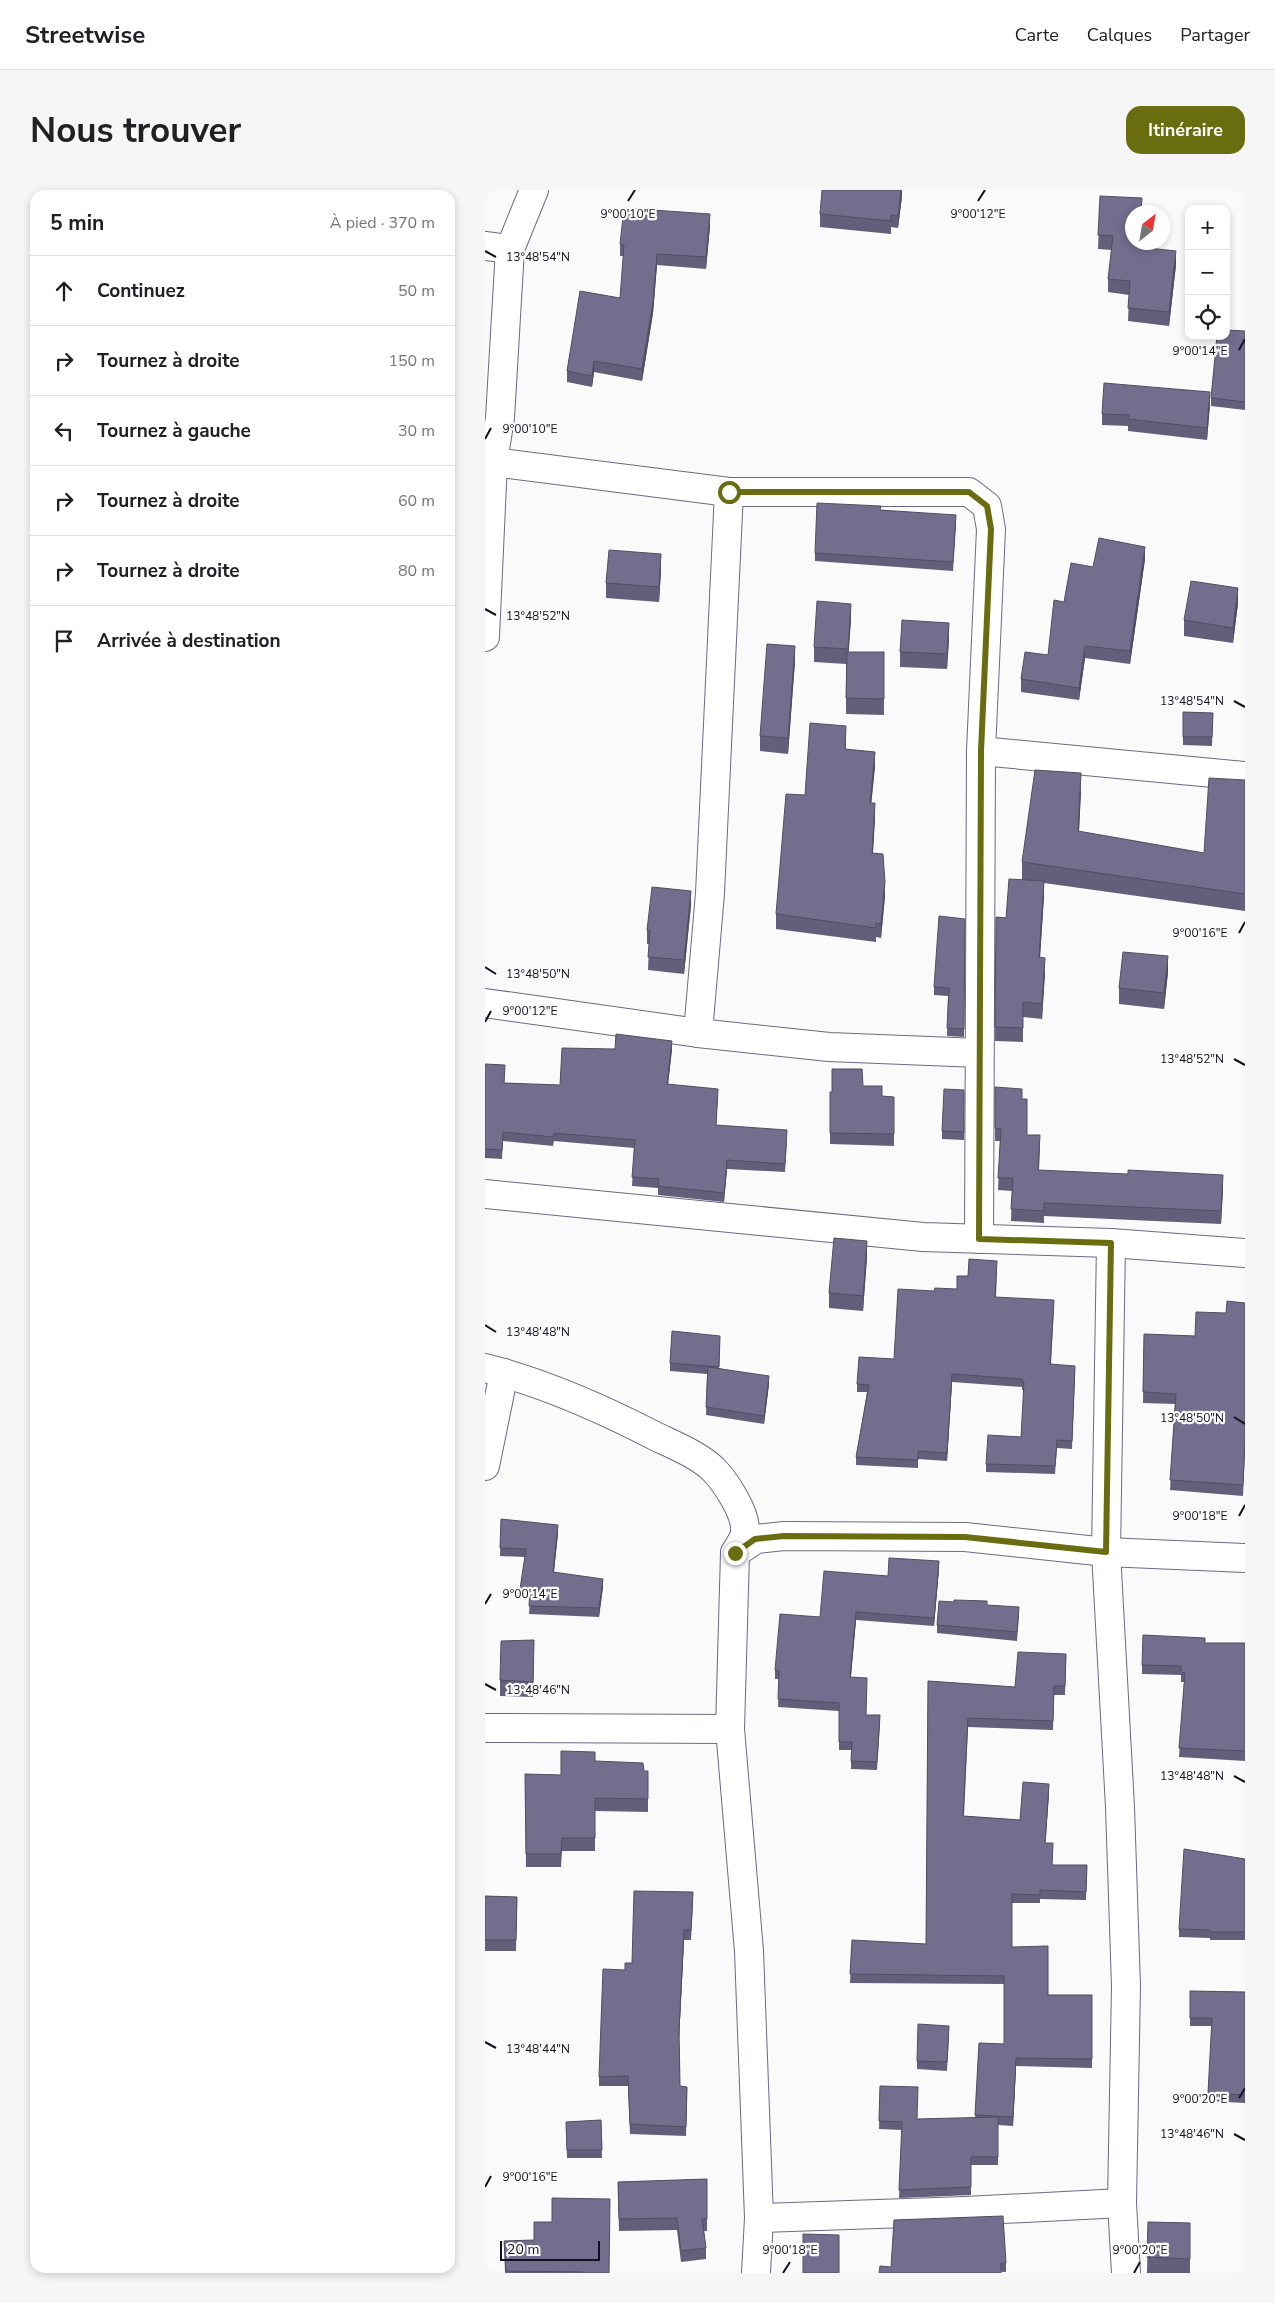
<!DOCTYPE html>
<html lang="fr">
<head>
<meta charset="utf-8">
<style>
  body { margin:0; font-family:"Nunito Sans",sans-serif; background:#f6f6f6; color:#202124 }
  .controls { position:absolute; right:15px; top:15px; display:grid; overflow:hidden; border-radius:10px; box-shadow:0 2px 8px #0003 }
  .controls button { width:45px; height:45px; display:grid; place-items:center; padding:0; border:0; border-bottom:1px solid #e0e0e0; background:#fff; color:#202124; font:25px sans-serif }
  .compass { position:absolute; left:640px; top:15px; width:45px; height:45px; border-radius:50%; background:#fff; box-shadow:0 2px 8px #0003; rotate:31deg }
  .scale { position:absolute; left:15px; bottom:12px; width:100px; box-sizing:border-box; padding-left:5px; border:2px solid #12101c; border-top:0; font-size:14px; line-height:18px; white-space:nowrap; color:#12101c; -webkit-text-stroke:4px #fafafa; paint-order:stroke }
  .stop { position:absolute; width:15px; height:15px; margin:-11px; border:4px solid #696d10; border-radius:50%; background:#fff }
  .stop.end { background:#696d10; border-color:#fff; box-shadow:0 1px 5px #0008 }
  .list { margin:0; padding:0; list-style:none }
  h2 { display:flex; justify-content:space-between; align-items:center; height:65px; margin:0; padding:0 20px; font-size:21px }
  h2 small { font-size:16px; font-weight:400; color:#757577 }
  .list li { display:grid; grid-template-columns:32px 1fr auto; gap:15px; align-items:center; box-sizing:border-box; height:70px; padding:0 20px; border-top:1px solid #e0e0e0 }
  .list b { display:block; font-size:19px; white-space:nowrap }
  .list em { font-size:16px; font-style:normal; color:#757577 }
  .icon { flex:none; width:28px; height:28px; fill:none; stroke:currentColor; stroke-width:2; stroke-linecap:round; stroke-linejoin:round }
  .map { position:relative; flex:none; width:760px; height:2083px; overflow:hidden; border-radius:15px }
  header { display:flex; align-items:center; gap:30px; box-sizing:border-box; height:70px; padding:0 25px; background:#fff; border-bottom:1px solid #e0e0e0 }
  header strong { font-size:24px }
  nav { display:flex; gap:28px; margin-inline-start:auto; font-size:18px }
  .intro { display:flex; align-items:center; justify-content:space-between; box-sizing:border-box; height:120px; padding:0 30px }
  h1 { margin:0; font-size:35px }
  .button { padding:12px 22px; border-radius:15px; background:#696d10; color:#fff; font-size:18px; font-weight:700 }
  main { display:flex; gap:30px; padding:0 30px }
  aside { flex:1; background:#fff; border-radius:15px; box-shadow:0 2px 8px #0003 }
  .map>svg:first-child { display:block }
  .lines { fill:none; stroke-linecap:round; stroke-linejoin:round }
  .minor-casing { stroke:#6d6887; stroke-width:30 }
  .minor { stroke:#fff; stroke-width:28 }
  .wall { fill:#635f7a }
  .shaded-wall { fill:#504d63 }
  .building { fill:#736e8e; stroke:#504d63 }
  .route { stroke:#696d10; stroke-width:6 }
  .ticks { fill:none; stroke:#12101c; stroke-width:2 }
  .ticks-label { font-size:12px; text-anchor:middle; fill:#12101c; stroke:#fafafa; stroke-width:4.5; stroke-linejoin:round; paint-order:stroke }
</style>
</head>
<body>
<header>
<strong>Streetwise</strong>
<nav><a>Carte</a><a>Calques</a><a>Partager</a></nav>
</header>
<div class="intro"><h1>Nous trouver</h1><a class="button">Itinéraire</a></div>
<main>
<aside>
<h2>5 min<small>À pied · 370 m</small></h2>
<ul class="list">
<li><svg class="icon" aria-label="ahead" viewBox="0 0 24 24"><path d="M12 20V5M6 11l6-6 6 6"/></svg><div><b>Continuez</b></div><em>50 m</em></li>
<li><svg class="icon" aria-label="right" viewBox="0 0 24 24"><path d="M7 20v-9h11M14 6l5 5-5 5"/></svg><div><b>Tournez à droite</b></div><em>150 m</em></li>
<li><svg class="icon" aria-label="left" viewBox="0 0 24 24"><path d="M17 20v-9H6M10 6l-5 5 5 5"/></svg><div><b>Tournez à gauche</b></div><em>30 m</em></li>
<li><svg class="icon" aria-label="right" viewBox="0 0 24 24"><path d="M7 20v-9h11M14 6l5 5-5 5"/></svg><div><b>Tournez à droite</b></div><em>60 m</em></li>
<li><svg class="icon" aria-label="right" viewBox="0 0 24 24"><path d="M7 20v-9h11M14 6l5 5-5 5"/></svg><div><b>Tournez à droite</b></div><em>80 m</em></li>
<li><svg class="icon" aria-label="arrive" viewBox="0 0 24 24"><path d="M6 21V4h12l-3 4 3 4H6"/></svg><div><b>Arrivée à destination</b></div></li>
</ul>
</aside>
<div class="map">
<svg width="760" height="2083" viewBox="0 0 760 2083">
  <rect width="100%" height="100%" fill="#fafafa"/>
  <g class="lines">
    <g class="minor-casing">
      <g id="minor">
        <polyline points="49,0 25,59 15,228 8,272 244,302 484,302 502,316 506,339 496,561 494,1049"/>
        <polyline points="0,56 25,59"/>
        <polyline points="0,271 8,272 0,447"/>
        <polyline points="496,561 760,586"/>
        <polyline points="0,813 213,843 344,857 494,863"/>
        <polyline points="213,843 225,703 244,302"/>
        <polyline points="0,1004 438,1047 626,1053 760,1063"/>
        <polyline points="626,1053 621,1362 635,1617 641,1796 637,2013 641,2083"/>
        <path d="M0,1178c60,15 118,41 172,69 19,9 41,18 56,32 12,12 34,45 32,63 0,6 -7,15 -10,21"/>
        <polyline points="0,1276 19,1183"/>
        <polyline points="0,1538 245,1539"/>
        <polyline points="274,2028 480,2021 637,2013"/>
        <polyline points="271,2083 274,2028 264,1761 245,1539 250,1363 271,1349 299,1346 480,1347 621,1362 760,1368"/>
      </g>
    </g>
    <use href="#minor" class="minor"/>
  </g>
  <g class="wall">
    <polygon points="417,0 417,6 413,38 406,37 406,44 335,37 335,24"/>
    <polygon points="615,6 655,57 691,75 684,136 643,131 644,105 623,102 623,89 627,60 613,59"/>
    <polygon points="225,36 221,79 172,75 168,123 157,191 109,182 107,197 82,192 82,181 135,108 139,66 135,66 135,54"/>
    <polygon points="760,141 760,220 726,216 726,208"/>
    <polygon points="725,214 722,250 643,241 643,236 617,235 617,224"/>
    <polygon points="396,320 471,333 468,381 330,371 330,363"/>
    <polygon points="660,369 645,474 600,468 594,510 536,502 536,489 563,465 579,412 608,377"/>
    <polygon points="176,380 174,412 121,408 121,393"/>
    <polygon points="753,413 748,453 699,446 699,430"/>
    <polygon points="366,429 363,462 399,462 399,525 361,524 361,474 329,472 329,457"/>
    <polygon points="464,448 462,479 415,477 415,462"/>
    <polygon points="310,471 303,564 275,561 275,546"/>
    <polygon points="698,522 728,523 727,556 698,555"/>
    <polygon points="361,550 361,559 390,576 386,613 390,627 388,663 400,706 396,748 391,747 391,752 291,739 291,724 320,605"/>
    <polygon points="760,590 760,721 559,693 559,706 555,767 560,782 557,829 538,827 538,852 510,851 511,727 521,728 537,690 537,672 596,600 594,642 719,663"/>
    <polygon points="206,715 199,784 163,780 164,754 162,754 162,740"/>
    <polygon points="480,729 479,847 462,846 463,806 449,805 449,797"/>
    <polygon points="683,782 679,819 634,814 634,798"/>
    <polygon points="130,859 187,859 183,894 233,907 231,935 302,949 300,982 242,979 239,1012 173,1005 173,998 147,996 149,958 69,951 68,956 18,951 17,969 0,968 0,874 20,884 19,893 75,895"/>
    <polygon points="510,897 537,909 542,945 555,958 554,980 738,998 736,1034 559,1026 559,1033 526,1031 527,1001 513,1000 515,951 510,951"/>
    <polygon points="479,900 479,950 457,949 457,941"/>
    <polygon points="345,902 397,906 409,907 409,956 345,954"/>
    <polygon points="382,1067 378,1121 344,1118 344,1103"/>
    <polygon points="512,1079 511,1107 569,1118 566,1174 590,1184 587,1259 572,1258 570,1284 501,1282 501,1274 536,1247 539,1200 537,1200 537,1197 467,1192 462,1271 433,1269 433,1278 371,1275 371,1267 382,1202 372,1202 372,1194 409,1169 449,1101 472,1099 483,1086"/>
    <polygon points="760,1113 760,1260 758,1306 685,1300 690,1214 658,1213 659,1144 710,1146 741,1123"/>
    <polygon points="235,1154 234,1178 284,1194 279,1234 221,1225 222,1184 185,1181 185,1173"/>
    <polygon points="16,1329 73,1343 69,1382 118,1397 114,1427 44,1424 45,1408 35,1407 35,1399 40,1367 15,1366"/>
    <polygon points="454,1379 449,1436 371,1430 366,1487 381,1525 395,1533 392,1580 366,1579 366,1560 354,1560 354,1521 293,1517 294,1489 290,1489 290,1480 335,1427 403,1386"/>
    <polygon points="469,1412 502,1415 534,1425 532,1451 452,1443 452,1435"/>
    <polygon points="720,1453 760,1453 760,1571 694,1567 699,1492 696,1492 696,1485 657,1484 657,1475"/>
    <polygon points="581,1464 580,1505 569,1505 568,1540 483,1537 479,1626 535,1630 564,1603 560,1653 568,1662 567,1675 602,1675 601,1710 555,1709 555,1713 527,1713 527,1757 563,1805 607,1805 607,1878 531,1876 528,1936 513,1935 513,1975 486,1975 486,2005 414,2008 417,1940 394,1939 395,1896 432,1929 490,1928 494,1853 519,1854 519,1794 365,1793 367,1750 441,1754 443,1491 530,1497"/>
    <polygon points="49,1466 48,1507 15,1506 15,1490"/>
    <polygon points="110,1571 159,1581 163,1581 163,1622 110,1621 110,1661 77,1661 76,1677 41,1677 40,1584 76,1585"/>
    <polygon points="760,1669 760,1750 725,1750 725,1748 694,1747 694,1739"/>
    <polygon points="0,1706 32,1707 31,1761 0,1761"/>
    <polygon points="208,1712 206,1750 199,1750 194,1849 195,1896 202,1897 201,1946 145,1944 143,1896 114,1896 114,1887 140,1780"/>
    <polygon points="705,1801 760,1802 760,1913 723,1911 727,1836 705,1836"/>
    <polygon points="464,1844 462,1881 432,1879 432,1871"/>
    <polygon points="116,1930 117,1968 82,1968 81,1932"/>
    <polygon points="222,1989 222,2041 219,2041 221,2058 221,2069 196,2072 192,2040 134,2041 133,1992"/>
    <polygon points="663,2032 705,2033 705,2083 662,2083"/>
    <polygon points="19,2051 124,2083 20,2083"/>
    <polygon points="521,2073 521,2082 406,2077"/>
  </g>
  <g class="shaded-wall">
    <polygon points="416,0 417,0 417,6 413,38 413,26"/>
    <polygon points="225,24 225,36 221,79 221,67"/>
    <polygon points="691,61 691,75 684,136 684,122"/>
    <polygon points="172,64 172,75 168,123 157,191 157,179"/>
    <polygon points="109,171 109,182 107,197 107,186"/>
    <polygon points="725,202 725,214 722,250 722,238"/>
    <polygon points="660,357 660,369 645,474 645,461"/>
    <polygon points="176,364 176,380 174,412 174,397"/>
    <polygon points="753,398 753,413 748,453 748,438"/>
    <polygon points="366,414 366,429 363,474 363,459"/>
    <polygon points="464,433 464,448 462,479 462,464"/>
    <polygon points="310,456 310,471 303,564 303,548"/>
    <polygon points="600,456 600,468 594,510 594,498"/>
    <polygon points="390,562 390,576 385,627 385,613"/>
    <polygon points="596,583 596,600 593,659 593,641"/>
    <polygon points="390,613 390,627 387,677 387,663"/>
    <polygon points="559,691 559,706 554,782 554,767"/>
    <polygon points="400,692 400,706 396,748 396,734"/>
    <polygon points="206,701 206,715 199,784 199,770"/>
    <polygon points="683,766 683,782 679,819 679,803"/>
    <polygon points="560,768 560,782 557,829 557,814"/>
    <polygon points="187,851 187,859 182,903 182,894"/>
    <polygon points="242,970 242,979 239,1012 239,1003"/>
    <polygon points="738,985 738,998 736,1034 736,1021"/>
    <polygon points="382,1051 382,1067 378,1121 378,1106"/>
    <polygon points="467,1184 467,1192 462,1271 462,1263"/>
    <polygon points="284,1186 284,1194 279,1234 279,1226"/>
    <polygon points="73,1335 73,1343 68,1390 68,1382"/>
    <polygon points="454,1371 454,1379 449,1436 449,1428"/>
    <polygon points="118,1389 118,1397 114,1427 114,1418"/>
    <polygon points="371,1422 371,1430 365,1495 365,1487"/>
    <polygon points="564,1594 564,1603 560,1661 560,1653"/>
    <polygon points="199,1740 199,1750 194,1850 194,1840"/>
    <polygon points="531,1868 531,1876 528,1936 528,1927"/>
  </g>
  <g class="building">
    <polygon points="337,0 416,0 413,26 406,25 406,31 335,24"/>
    <polygon points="615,6 657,8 656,22 648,22 648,52 655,52 654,57 691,61 684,122 643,118 645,91 623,89 628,46 613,45"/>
    <polygon points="139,18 225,24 221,67 172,64 168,112 157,179 109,171 107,186 82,181 95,101 135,108 139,55 135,54"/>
    <polygon points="741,140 760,141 760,212 726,208 732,146 741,146"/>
    <polygon points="619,193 725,202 722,238 643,229 644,225 617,224"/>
    <polygon points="332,313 396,316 395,320 471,325 468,372 330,363"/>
    <polygon points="614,348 660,357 645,461 600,456 594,498 536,489 540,462 563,465 569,410 579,412 586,373 608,377"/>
    <polygon points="124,360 176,364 174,397 121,393"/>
    <polygon points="706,391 753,398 748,438 699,430"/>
    <polygon points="332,411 366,414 363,459 329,457"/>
    <polygon points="417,430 464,433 462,464 415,462"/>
    <polygon points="282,454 310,456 303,548 275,546"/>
    <polygon points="362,462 399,462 399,509 361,508"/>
    <polygon points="698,522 728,523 727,547 698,547"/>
    <polygon points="325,533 361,536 360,559 390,562 385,613 390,613 387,663 398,664 400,692 396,734 391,733 391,738 291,724 301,604 320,605"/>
    <polygon points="550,580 596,583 593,641 719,663 724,588 760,590 760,704 537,672"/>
    <polygon points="524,689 559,691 554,767 560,768 557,814 538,812 538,838 510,837 511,727 521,728"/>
    <polygon points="167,697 206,701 199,770 163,767 165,741 162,740"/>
    <polygon points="454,726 480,729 479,839 462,838 464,798 449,797"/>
    <polygon points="638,762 683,766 679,803 634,798"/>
    <polygon points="131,844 187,851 182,894 233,899 231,935 302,940 300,974 242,970 239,1003 173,996 174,989 147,987 150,950 69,943 68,947 18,942 17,960 0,959 0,874 20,875 19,893 75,895 77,858 130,859"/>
    <polygon points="347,879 377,879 378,896 397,896 397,906 409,907 409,944 345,943 345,902 347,902"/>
    <polygon points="510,897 537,899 537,909 542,909 542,945 555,945 553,980 643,984 643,980 738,985 736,1021 559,1013 559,1021 526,1019 528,988 513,988 516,939 510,938"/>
    <polygon points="459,899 479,900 479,942 457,941"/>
    <polygon points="349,1048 382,1051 378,1106 344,1103"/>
    <polygon points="484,1069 512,1071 510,1107 569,1110 565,1174 590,1176 587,1251 572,1250 570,1276 501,1274 503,1245 536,1247 539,1192 537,1192 537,1189 467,1184 462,1263 433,1261 433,1270 371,1267 384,1195 372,1194 374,1167 409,1169 413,1099 449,1101 450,1098 472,1099 472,1086 483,1086"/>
    <polygon points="742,1111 760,1113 760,1249 758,1295 685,1290 691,1204 658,1202 659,1144 710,1146 711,1122 741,1123"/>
    <polygon points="187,1141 235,1146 234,1177 185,1173"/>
    <polygon points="223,1177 284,1186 279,1226 221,1217"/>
    <polygon points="16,1329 73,1335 68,1382 118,1389 114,1418 44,1416 45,1400 35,1399 41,1359 15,1358"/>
    <polygon points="404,1368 454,1371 449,1428 371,1422 365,1487 382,1488 381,1525 395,1525 392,1572 366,1571 367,1552 354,1552 354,1513 293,1509 294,1481 290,1480 295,1424 335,1427 339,1381 403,1386"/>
    <polygon points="469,1410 502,1411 502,1415 534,1417 532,1442 452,1435 454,1411 469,1412"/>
    <polygon points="658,1445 720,1448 720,1453 760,1453 760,1561 694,1558 700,1483 696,1482 696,1476 657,1475"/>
    <polygon points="49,1450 48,1492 15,1490 16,1451"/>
    <polygon points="533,1462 581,1464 580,1496 569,1496 568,1531 483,1528 478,1626 535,1630 538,1592 564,1594 560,1653 568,1653 567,1675 602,1675 601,1702 555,1700 555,1705 527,1704 527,1757 563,1756 563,1805 607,1805 607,1869 531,1868 528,1927 490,1925 494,1853 519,1854 519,1786 365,1784 367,1750 441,1754 443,1491 530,1497"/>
    <polygon points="76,1561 110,1562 110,1571 158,1573 159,1581 163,1581 163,1609 110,1608 110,1648 77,1648 76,1664 41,1664 40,1584 76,1585"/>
    <polygon points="699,1659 760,1669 760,1742 725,1742 725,1740 694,1739"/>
    <polygon points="149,1701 208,1702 206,1740 199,1740 194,1840 195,1896 202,1897 201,1937 145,1934 143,1886 114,1887 118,1779 140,1780 140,1773 147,1773"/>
    <polygon points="0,1706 32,1707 31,1750 0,1750"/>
    <polygon points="705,1801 760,1802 760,1905 723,1903 727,1828 705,1828"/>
    <polygon points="433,1834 464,1836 462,1872 432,1871"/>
    <polygon points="395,1896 433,1897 432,1929 513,1927 513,1967 486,1967 486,1997 414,2000 417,1932 394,1931"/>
    <polygon points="116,1930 117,1960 82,1960 81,1932"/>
    <polygon points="222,1989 222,2029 217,2029 221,2058 196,2061 192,2028 134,2029 133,1992"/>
    <polygon points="67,2008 125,2009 124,2083 98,2083 98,2082 21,2081 19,2051 49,2050 49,2032 67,2032"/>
    <polygon points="518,2026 521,2073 516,2073 516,2083 394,2083 395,2076 406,2077 409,2030"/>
    <polygon points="663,2032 705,2033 705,2069 662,2067"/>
    <polygon points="318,2044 354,2045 354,2083 318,2083"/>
  </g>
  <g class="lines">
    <polyline class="route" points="244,302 484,302 502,316 506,339 496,561 494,1049 626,1053 621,1362 480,1347 299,1346 270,1349 250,1363"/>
  </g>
  <path class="ticks" d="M143,11l7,-11M493,11l7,-11M0,61l11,6M754,160l6,-11M0,249l6,-11M0,419l11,6M749,511l11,6M754,743l6,-11M0,777l11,7M0,832l6,-11M749,869l11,6M0,1135l11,7M749,1227l11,7M754,1326l6,-11M0,1414l6,-10M0,1494l11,6M749,1586l11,6M0,1852l11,6M754,1908l6,-10M749,1944l11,6M0,1997l6,-11M298,2083l7,-11M649,2083l6,-11"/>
  <g class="ticks-label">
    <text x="143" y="28">9°00'10"E</text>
    <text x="493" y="28">9°00'12"E</text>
    <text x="53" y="71">13°48'54"N</text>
    <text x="715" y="165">9°00'14"E</text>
    <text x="45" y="243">9°00'10"E</text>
    <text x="53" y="430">13°48'52"N</text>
    <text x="707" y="515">13°48'54"N</text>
    <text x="715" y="747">9°00'16"E</text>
    <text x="53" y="788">13°48'50"N</text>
    <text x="45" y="825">9°00'12"E</text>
    <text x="707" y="873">13°48'52"N</text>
    <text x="53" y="1146">13°48'48"N</text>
    <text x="707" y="1232">13°48'50"N</text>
    <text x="715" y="1330">9°00'18"E</text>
    <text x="45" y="1408">9°00'14"E</text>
    <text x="53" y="1504">13°48'46"N</text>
    <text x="707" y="1590">13°48'48"N</text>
    <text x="53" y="1863">13°48'44"N</text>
    <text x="715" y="1913">9°00'20"E</text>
    <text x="707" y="1948">13°48'46"N</text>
    <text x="45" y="1991">9°00'16"E</text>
    <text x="305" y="2064">9°00'18"E</text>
    <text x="655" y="2064">9°00'20"E</text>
  </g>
</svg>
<div class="controls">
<button>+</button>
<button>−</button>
<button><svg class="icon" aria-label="locate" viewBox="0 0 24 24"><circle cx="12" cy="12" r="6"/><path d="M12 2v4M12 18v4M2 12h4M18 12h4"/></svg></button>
</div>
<svg class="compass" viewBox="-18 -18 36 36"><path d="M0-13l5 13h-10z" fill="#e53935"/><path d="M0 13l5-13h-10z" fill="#757577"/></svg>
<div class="scale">20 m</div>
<div class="stop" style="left:244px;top:302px"></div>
<div class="stop end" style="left:250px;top:1363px"></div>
</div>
</main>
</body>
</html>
